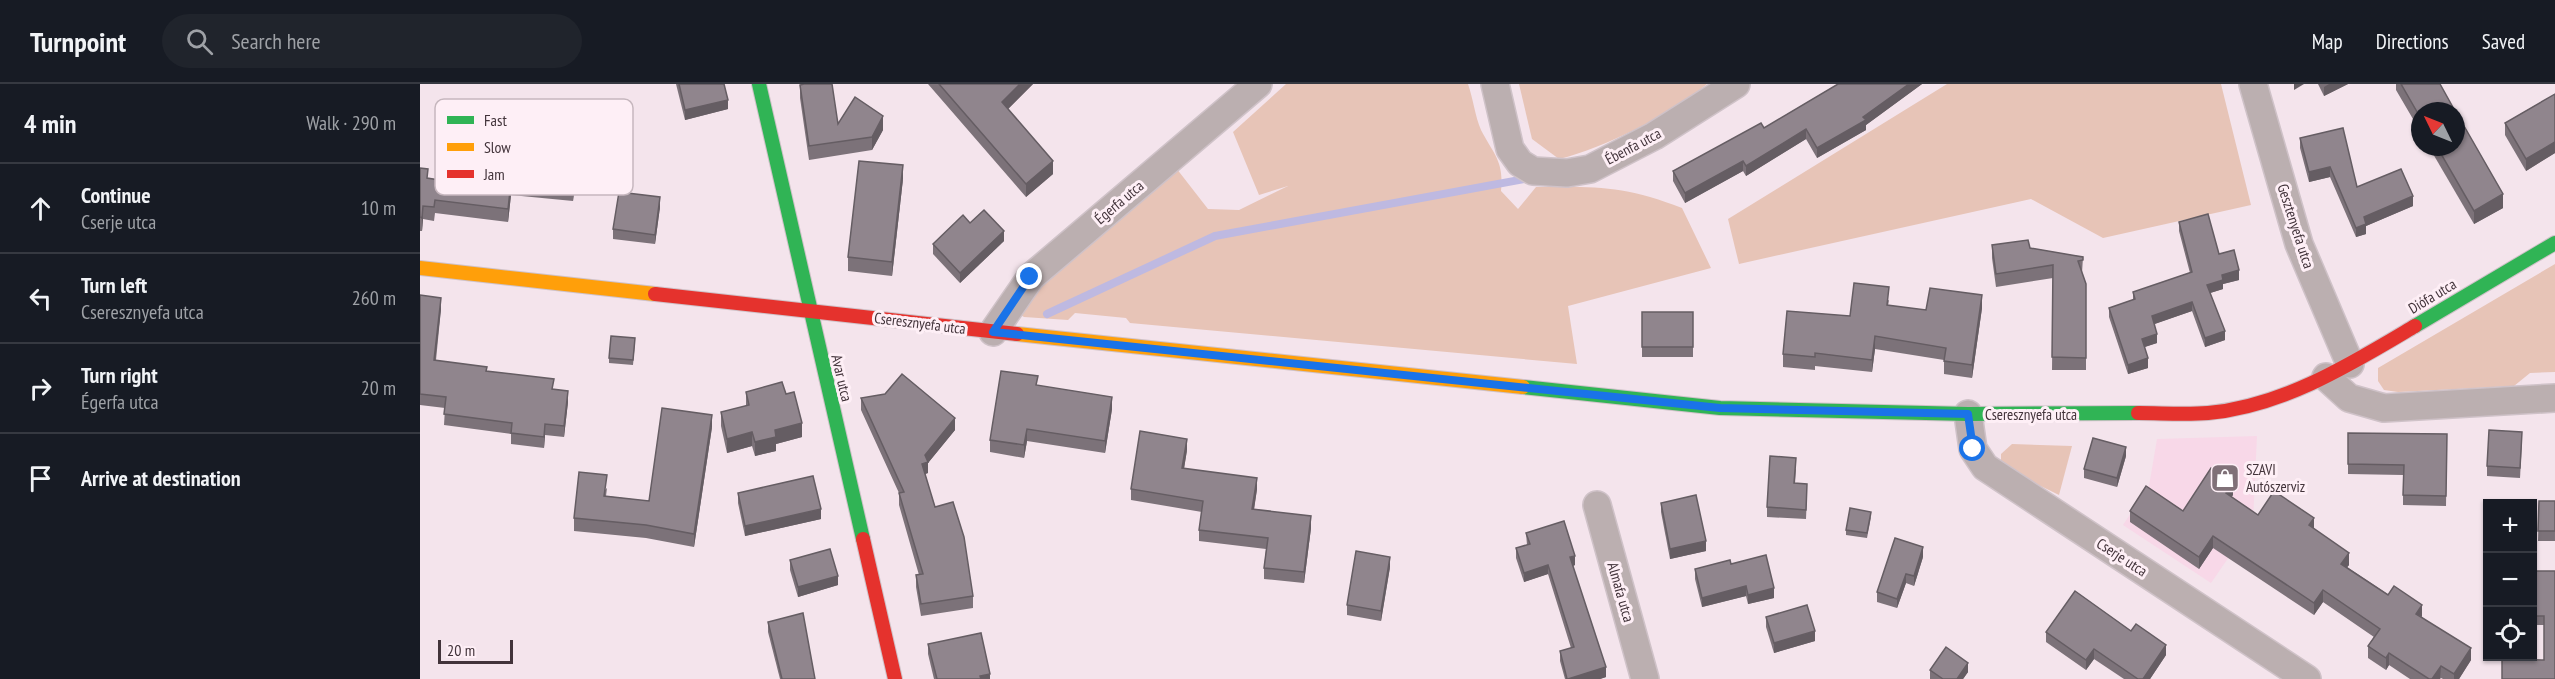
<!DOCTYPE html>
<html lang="en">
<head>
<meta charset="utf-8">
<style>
  body { margin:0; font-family:"PT Sans Narrow",sans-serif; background:#20242c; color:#f1f3f6 }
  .controls { position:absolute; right:18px; bottom:18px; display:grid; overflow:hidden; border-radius:0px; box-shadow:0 2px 4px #0004 }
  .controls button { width:54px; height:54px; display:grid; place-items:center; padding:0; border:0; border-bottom:2px solid #363941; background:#171b24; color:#f1f3f6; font:30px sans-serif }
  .compass { position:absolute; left:1991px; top:18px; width:54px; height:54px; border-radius:50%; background:#171b24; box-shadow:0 2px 4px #0004; rotate:313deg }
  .scale { position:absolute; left:18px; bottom:15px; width:75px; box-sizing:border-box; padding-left:6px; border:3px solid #42333a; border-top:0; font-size:16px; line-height:21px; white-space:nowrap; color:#42333a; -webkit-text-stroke:4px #feeff6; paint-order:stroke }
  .stop { position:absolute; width:18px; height:18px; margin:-14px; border:4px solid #1a73e8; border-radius:50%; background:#fff }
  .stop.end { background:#1a73e8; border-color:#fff; box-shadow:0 2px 6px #0008 }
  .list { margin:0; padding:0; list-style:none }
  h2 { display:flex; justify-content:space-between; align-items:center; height:78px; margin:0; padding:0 24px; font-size:26px }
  h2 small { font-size:20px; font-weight:400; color:#9ea1a6 }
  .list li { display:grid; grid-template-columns:39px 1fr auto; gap:18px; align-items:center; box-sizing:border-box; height:90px; padding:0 24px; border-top:2px solid #363941 }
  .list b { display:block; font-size:22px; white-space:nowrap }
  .list p { margin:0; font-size:20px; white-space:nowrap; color:#9ea1a6 }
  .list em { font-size:20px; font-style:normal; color:#9ea1a6 }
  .icon { flex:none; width:33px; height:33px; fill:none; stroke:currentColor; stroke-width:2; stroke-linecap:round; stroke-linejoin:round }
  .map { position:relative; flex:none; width:2135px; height:595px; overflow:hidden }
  header { display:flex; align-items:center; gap:36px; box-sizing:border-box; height:84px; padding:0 30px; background:#171b24; border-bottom:2px solid #363941 }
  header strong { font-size:28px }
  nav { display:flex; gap:33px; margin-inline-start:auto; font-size:21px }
  .search { width:420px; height:54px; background:#20242c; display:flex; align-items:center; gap:15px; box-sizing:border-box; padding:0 21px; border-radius:33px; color:#9ea1a6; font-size:22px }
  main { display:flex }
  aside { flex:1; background:#171b24 }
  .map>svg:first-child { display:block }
  .built { fill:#f8d8e8 }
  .green { fill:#e7c4b7 }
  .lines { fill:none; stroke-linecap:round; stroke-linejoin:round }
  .stream { stroke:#beb9e1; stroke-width:8 }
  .street-casing { stroke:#cfc2c8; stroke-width:30 }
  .fast-casing { stroke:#cfc2c8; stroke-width:16 }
  .slow-casing { stroke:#cfc2c8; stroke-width:16 }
  .jam-casing { stroke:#cfc2c8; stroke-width:16 }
  .street { stroke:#bbafb0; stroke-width:27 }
  .fast { stroke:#30b455; stroke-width:14 }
  .slow { stroke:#ff9f0a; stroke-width:14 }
  .jam { stroke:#e5322d; stroke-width:14 }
  .wall { fill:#7c7279 }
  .shaded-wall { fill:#655d63 }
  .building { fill:#90858d; stroke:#655d63; stroke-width:1.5 }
  .route { stroke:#1a73e8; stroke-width:8 }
  .labels { text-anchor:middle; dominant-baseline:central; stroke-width:6; stroke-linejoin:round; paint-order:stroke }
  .street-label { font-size:15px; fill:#42333a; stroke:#feeff6 }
  .poi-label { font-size:15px; fill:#42333a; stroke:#feeff6; text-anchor:start }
  .key { fill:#feeff6; stroke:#c6b7be; stroke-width:1.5 }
  .key-label { font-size:16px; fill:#42333a }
</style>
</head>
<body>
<header>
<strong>Turnpoint</strong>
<div class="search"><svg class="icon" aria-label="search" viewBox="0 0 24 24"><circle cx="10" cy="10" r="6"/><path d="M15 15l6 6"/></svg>Search here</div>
<nav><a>Map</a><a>Directions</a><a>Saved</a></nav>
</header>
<main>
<aside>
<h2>4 min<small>Walk · 290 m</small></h2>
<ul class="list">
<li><svg class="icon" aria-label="ahead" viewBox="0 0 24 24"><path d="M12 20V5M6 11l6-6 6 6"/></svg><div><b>Continue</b><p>Cserje utca</p></div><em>10 m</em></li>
<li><svg class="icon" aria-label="left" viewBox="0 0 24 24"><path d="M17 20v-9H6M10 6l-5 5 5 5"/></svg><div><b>Turn left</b><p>Cseresznyefa utca</p></div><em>260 m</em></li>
<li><svg class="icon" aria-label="right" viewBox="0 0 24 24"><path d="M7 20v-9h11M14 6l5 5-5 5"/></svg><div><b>Turn right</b><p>Égerfa utca</p></div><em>20 m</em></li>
<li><svg class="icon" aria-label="arrive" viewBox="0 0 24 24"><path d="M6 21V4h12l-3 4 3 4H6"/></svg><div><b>Arrive at destination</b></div></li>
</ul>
</aside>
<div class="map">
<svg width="2135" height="595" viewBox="0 0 2135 595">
  <rect width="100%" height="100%" fill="#f4e4ec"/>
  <polygon class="built" points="1837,352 1833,438 1791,499 1703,441 1729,402 1737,355"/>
  <g class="green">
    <path d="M866,0h182c5,14 7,32 13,46 13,25 23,31 20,61l17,18 18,-22c59,-1 90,-1 146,21l29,60 -143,38 9,58 -447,-41 -4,-5 -51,-5 -7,7 -44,-3 -7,-4 9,-18 147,-131 35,45 31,1 49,-24 -29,9 -26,-63z"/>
    <path d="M1099,0h188c-36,30 -102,64 -148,75l-27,-20z"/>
    <polygon points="1527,0 1801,0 1831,121 1683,154 1611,115 1319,180 1308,135"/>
    <polygon points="2135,180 2135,288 2110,289 2094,302 1978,308 1964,306 1958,297 1958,284"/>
    <polygon points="1592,360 1652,362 1639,411 1590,387 1581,379 1581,370"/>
  </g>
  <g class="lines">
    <polyline class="stream" points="627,230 795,152 1110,94"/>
    <g class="street-casing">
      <g id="street">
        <polyline points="1075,0 1090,65 1100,79 1113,87 1147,89 1170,85 1234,52 1316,0"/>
        <polyline points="1833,0 1879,160 1930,280"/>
        <polyline points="573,248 611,193 838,0"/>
        <polyline points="1906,293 1929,314 1964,324 2135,314"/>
        <polyline points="1548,330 1553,365 1565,383 1887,595"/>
        <polyline points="1177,421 1225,595"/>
      </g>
    </g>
    <g class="fast-casing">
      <g id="fast">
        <polyline points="339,0 443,455"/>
        <polyline points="1995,242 2135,159"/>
        <polyline points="1103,303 1300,324 1548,330 1718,329"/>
      </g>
    </g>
    <g class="slow-casing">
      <g id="slow">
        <polyline points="0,184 235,210"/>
        <polyline points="597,250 1103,303"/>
      </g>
    </g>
    <g class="jam-casing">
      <g id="jam">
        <polyline points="235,210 597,250"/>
        <path d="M1718,329c23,0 47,2 70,0 76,-7 143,-49 207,-87"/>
        <polyline points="443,455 475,595"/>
      </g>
    </g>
    <use href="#street" class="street"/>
    <use href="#fast" class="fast"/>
    <use href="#slow" class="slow"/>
    <use href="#jam" class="jam"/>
  </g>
  <g class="wall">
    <polygon points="256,0 304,0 308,25 265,36"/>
    <polygon points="508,0 613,0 588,25 633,90 606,113"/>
    <polygon points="1418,0 1502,0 1446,41 1446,46 1397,74 1386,55 1326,92 1323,87 1265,119 1253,97 1253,87 1344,44"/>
    <polygon points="1898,0 1928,0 1904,12"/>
    <polygon points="1976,0 2020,0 2000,27 2000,47 1976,6"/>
    <polygon points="380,1 418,40 463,46 452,66 389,76 380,14"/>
    <polygon points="2135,10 2135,69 2106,87 2085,51 2085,39"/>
    <polygon points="178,51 175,80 157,78 153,117 91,111 88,138 15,129 14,137 3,135 2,147 0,147 0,84 8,95 45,100"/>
    <polygon points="1880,54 1937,103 1993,122 1946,142 1946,150 1936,153 1910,93 1889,98 1880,64"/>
    <polygon points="2009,63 2036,63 2083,124 2054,140"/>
    <polygon points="483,95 472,192 428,187 428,173"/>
    <polygon points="240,123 235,160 193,155 193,145"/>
    <polygon points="1759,138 1799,170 1819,196 1803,200 1803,205 1790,209 1805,256 1785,263 1772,227 1734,240 1737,259 1724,263 1728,284 1708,290 1689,233 1689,224 1713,216 1713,208 1770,189 1759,147"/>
    <polygon points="550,139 584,157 540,199 513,170 513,160"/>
    <polygon points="1572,161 1610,164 1663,173 1662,189 1666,200 1666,286 1632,286 1633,194 1576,203 1572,174"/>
    <polygon points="0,211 21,225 16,276 67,287 134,305 148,318 144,353 125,351 124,364 91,360 91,350 24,341 25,324 0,321"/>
    <polygon points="1469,216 1468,222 1506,226 1562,224 1552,294 1524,290 1524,276 1455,265 1452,288 1395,282 1395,286 1363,283 1363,270 1430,232"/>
    <rect x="1222" y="228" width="51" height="45"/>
    <polygon points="215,259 213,281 189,279 189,274"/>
    <polygon points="618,301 692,325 685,369 607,357 604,374 570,368 570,356"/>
    <polygon points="326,308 366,310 382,353 356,360 356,367 335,372 332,362 307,369 301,342 301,328 326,322"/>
    <polygon points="441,314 535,346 508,379 508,389 505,390 515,423 553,512 553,524 501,532 496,503 496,491 499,491 479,421 479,409 441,326"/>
    <polygon points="292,343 274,463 226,454 154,447 154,434 187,404 186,412 229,417"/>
    <polygon points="1928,349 2027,350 2026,422 1983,421 1983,391 1928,390"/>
    <polygon points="2102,358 2100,394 2067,392 2067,382"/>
    <polygon points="767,366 764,385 837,405 834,426 891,444 884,499 844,495 844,484 846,465 779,457 779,446 782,428 711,416 711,405"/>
    <polygon points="1706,372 1697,403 1664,394 1664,385"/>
    <polygon points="1376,384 1375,400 1387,410 1386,435 1347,433 1347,423"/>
    <polygon points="318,409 401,435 325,452 318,419"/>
    <polygon points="1813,411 1811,413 1838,431 1894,445 1929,481 1927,483 2002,533 2051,576 2039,595 2023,595 2021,594 2020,595 1990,595 1969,581 1966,586 1948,574 1948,562 1954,553 1903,518 1894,531 1793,464 1779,485 1710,438 1710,427 1763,427"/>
    <polygon points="2119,417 2135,417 2135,457 2118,457"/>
    <polygon points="1241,419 1286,467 1250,475 1241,428"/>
    <polygon points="1451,433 1447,454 1426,451 1426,446"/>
    <polygon points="1106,449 1155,481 1153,482 1186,593 1180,595 1145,595 1140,577 1140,567 1151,564 1128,490 1104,498 1096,474 1096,464 1107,461"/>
    <polygon points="1503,473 1494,502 1486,499 1477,524 1457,518 1457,508"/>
    <polygon points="370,476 418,501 378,513 370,486"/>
    <polygon points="1311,480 1354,514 1328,520 1326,512 1282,523 1275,495 1275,485"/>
    <polygon points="970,483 961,537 927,531 927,521"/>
    <polygon points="2113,487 2135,487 2124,576 2124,541 2112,541"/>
    <polygon points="1346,533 1395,557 1354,569 1346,543"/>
    <polygon points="348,538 395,595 360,595 348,548"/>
    <polygon points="1711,547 1746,571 1730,595 1704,595 1674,575 1666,586 1626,558 1626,548"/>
    <polygon points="508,560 570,595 514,595 508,570"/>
    <polygon points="1510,586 1548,588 1543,595 1510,595"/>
  </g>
  <g class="shaded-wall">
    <polygon points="600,0 613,0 582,31 582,18"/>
    <polygon points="1489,0 1502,0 1446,41 1446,46 1397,74 1397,64"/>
    <polygon points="1874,0 1884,0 1874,6"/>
    <polygon points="1909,0 1928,0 1904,12 1904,3"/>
    <polygon points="308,16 308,25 265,36 265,26"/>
    <polygon points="463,32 463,46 452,66 452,53"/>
    <polygon points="178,38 178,51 175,80 175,67"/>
    <polygon points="1386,45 1386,55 1326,92 1326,82"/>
    <polygon points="2135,58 2135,69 2106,87 2106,75"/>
    <polygon points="157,65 157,78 153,117 153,104"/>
    <polygon points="633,77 633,90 606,113 606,100"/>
    <polygon points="1323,77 1323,87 1265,119 1265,109"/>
    <polygon points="483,81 483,95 472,192 472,178"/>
    <polygon points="1910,83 1910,93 1889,98 1889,88"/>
    <polygon points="91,98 91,111 88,138 88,125"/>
    <polygon points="2083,110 2083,124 2054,140 2054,127"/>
    <polygon points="1993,112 1993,122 1946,142 1946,150 1936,153 1936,144 1944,133"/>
    <polygon points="240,113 240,123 235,160 235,151"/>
    <polygon points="3,122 3,135 2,147 2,134"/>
    <polygon points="584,147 584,157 540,199 540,189"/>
    <polygon points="1819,186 1819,196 1803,200 1803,205 1787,210 1787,201 1802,191"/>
    <polygon points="1562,211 1562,224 1552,294 1552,281"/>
    <polygon points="21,214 21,225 14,287 14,276"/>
    <polygon points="1772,218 1772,227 1732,241 1732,232"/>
    <polygon points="1805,247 1805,256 1785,263 1785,254"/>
    <polygon points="1737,250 1737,259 1722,264 1722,255"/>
    <polygon points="1455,252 1455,265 1452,288 1452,276"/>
    <polygon points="1728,274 1728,284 1708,290 1708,281"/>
    <polygon points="148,307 148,318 144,353 144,342"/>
    <polygon points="692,313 692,325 685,369 685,357"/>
    <polygon points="292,331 292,343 274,463 274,450"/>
    <polygon points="535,334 535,346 508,379 508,389 502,391 502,380 505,371"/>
    <polygon points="382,339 382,353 356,360 356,367 335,372 335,358 355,346"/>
    <polygon points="125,340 125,351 124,364 124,353"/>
    <polygon points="607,345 607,357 604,374 604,361"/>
    <polygon points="332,348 332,362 307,369 307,355"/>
    <polygon points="767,355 767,366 762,396 762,384"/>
    <polygon points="1706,363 1706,372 1697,403 1697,394"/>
    <polygon points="837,394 837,405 832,437 832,425"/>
    <polygon points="1813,399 1813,411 1806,421 1806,409"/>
    <polygon points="401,425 401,435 325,452 325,442"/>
    <polygon points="891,432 891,444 884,499 884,488"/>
    <polygon points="1894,434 1894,445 1889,441"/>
    <polygon points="1793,452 1793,464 1779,485 1779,473"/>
    <polygon points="1286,457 1286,467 1250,475 1250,465"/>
    <polygon points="1503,463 1503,473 1494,502 1494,492"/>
    <polygon points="1929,469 1929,481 1921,491 1921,480"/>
    <polygon points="1155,472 1155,481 1150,483 1150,473"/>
    <polygon points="970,473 970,483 961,537 961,527"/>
    <polygon points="1128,481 1128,490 1104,498 1104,489"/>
    <polygon points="1486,490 1486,499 1477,524 1477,515"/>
    <polygon points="418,492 418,501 378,513 378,503"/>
    <polygon points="1326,502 1326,512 1282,523 1282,514"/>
    <polygon points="1354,504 1354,514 1328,520 1328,511"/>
    <polygon points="1903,506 1903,518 1894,531 1894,519"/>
    <polygon points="2002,521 2002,533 1996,530"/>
    <polygon points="1395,547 1395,557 1354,569 1354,559"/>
    <polygon points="1746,561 1746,571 1730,595 1723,595"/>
    <polygon points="2051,564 2051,576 2039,595 2034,595 2034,590"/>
    <polygon points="1674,565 1674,575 1666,586 1666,576"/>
    <polygon points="1969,569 1969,581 1966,586 1966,574"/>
    <polygon points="1548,579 1548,588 1543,595 1537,595"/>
    <polygon points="2021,582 2020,595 2012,595"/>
    <polygon points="1186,583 1186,593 1180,595 1148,595"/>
    <polygon points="570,590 570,595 560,595 560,592"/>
  </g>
  <g class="building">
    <polygon points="259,0 304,0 308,16 265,26"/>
    <polygon points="384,0 412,0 418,40 435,13 463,32 452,53 389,62 380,1"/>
    <polygon points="519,0 600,0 582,18 633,77 606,100"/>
    <polygon points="1418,0 1489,0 1443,33 1446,36 1397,64 1386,45 1326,82 1323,77 1265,109 1253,87 1341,39 1344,44"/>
    <polygon points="1981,0 2020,0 2035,27 2000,27 2000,33"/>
    <polygon points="2135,10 2135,58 2106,75 2085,39"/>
    <polygon points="2036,28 2083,110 2054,127 2017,63 2036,63"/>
    <polygon points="54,29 121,38 121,32 178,38 175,67 157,65 153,104 91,98 88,125 15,116 14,123 3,122 2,134 0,133 0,84 8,85 7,94 45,100"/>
    <polygon points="1923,44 1937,103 1981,85 1993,112 1944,133 1946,140 1936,144 1910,83 1889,88 1880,54"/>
    <polygon points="439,77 483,81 472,178 428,173"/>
    <polygon points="199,108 240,113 235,151 193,145"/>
    <polygon points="564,126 584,147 540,189 513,160 543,131 550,139"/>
    <polygon points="1788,130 1799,170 1814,166 1819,186 1802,191 1803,196 1787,201 1805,247 1785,254 1772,218 1732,232 1737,250 1722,255 1728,274 1708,281 1689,224 1715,215 1713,208 1772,188 1759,138"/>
    <polygon points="1608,156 1610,164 1663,173 1663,176 1658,177 1666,200 1666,274 1632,273 1633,181 1576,190 1572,161"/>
    <polygon points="1434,199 1469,203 1467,221 1506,226 1510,204 1562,211 1552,281 1524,277 1526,264 1455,252 1452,276 1395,269 1395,273 1363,270 1367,227 1430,232"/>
    <polygon points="0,211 21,214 14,276 67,283 66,287 134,295 132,305 148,307 144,342 125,340 124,353 91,349 92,339 24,330 26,313 0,310"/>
    <rect x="1222" y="228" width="51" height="35"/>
    <polygon points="191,252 215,254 213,276 189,274"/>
    <polygon points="581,287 618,292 616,301 692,313 685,357 607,345 604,361 570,356"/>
    <polygon points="482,290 535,334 505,371 508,378 502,380 515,423 533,418 544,453 553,512 501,520 496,491 503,490 479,409 484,408 441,314 465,310"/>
    <polygon points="362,298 366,310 374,308 382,339 355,346 356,353 335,358 332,348 307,355 301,328 329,321 326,308"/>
    <polygon points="242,324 292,331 274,450 226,441 154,434 159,388 187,391 184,412 229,417"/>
    <polygon points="2069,346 2102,348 2100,384 2067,382"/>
    <polygon points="720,347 767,355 762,384 837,394 832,425 891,432 884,488 844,484 848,454 779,446 783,417 711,405"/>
    <polygon points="1928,349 2027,350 2026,412 1983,411 1984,381 1928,380"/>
    <polygon points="1673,354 1706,363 1697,394 1664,385"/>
    <polygon points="1350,372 1376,374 1374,399 1387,400 1386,426 1347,423"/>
    <polygon points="1791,384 1813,399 1806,409 1838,431 1854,407 1894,434 1889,441 1929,469 1921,480 1968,511 1974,502 2002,521 1996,530 2051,564 2034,590 2021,582 2012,595 2009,595 1969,569 1966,574 1948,562 1960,545 1903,506 1894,519 1793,452 1779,473 1710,427 1726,402 1763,427"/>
    <polygon points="393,392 401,425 325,442 318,409"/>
    <polygon points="1276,411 1286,457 1250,465 1241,419"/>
    <polygon points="2119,417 2135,417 2135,447 2118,447"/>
    <polygon points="1430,424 1451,428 1447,449 1426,446"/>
    <polygon points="1144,437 1155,472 1150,473 1186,583 1148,595 1147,595 1140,567 1154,563 1128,481 1104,489 1096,464 1110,460 1106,449"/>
    <polygon points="1475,454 1503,463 1494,492 1486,490 1477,515 1457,508"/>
    <polygon points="410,465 418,492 378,503 370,476"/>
    <polygon points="936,467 970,473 961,527 927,521"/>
    <polygon points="1346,471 1354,504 1328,511 1326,502 1282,514 1275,485 1310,476 1311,480"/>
    <polygon points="2113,487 2135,487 2135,595 2082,595 2082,575 2124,576 2124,532 2112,532"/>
    <polygon points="1655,507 1711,547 1716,540 1746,561 1723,595 1718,595 1674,565 1666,576 1626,548"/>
    <polygon points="1387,521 1395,547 1354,559 1346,533"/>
    <polygon points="383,529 395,595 362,595 348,538"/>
    <polygon points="561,549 570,590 560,592 561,595 517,595 508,560"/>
    <polygon points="1526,563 1548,579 1537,595 1523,595 1510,586"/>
  </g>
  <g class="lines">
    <polyline class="route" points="610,193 573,248 1300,324 1548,330 1553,365"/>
  </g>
  <defs>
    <g id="shop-square" transform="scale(1.5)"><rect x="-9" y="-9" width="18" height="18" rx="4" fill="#807178" stroke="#feeff6"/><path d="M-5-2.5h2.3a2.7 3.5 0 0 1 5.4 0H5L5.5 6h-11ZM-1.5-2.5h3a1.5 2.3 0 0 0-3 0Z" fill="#fff"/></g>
  </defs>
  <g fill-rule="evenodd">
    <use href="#shop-square" x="1805" y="394"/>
  </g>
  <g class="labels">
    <g class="street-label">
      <text transform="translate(1213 62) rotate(-28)">Ébenfa utca</text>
      <text transform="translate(699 118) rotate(-40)">Égerfa utca</text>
      <text transform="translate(1876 142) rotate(72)">Gesztenyefa utca</text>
      <text transform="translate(2012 212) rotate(-31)">Diófa utca</text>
      <text transform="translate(500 239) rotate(7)">Cseresznyefa utca</text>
      <text transform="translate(422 294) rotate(77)">Avar utca</text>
      <text x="1611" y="330">Cseresznyefa utca</text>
      <text transform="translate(1702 473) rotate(33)">Cserje utca</text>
      <text transform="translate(1201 508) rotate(74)">Almafa utca</text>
    </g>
    <g class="poi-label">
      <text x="1826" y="385">SZAVI<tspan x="1826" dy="17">Autószerviz</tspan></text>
    </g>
  </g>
  <rect x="15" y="15" width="198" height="96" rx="9" class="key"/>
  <rect x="27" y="32" width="27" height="8" fill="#30b455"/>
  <rect x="27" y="59" width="27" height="8" fill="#ff9f0a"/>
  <rect x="27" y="86" width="27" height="8" fill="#e5322d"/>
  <g class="key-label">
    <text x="64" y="42">Fast</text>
    <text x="64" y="69">Slow</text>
    <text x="64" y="96">Jam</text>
  </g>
</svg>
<div class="controls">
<button>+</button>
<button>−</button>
<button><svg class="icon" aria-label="locate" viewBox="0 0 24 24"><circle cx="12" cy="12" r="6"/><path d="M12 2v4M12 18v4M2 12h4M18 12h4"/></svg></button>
</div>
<svg class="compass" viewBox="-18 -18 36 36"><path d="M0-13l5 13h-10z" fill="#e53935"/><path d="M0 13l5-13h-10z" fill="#9ea1a6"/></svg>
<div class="scale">20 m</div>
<div class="stop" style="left:1553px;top:365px"></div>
<div class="stop end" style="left:610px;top:193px"></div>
</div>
</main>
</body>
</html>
